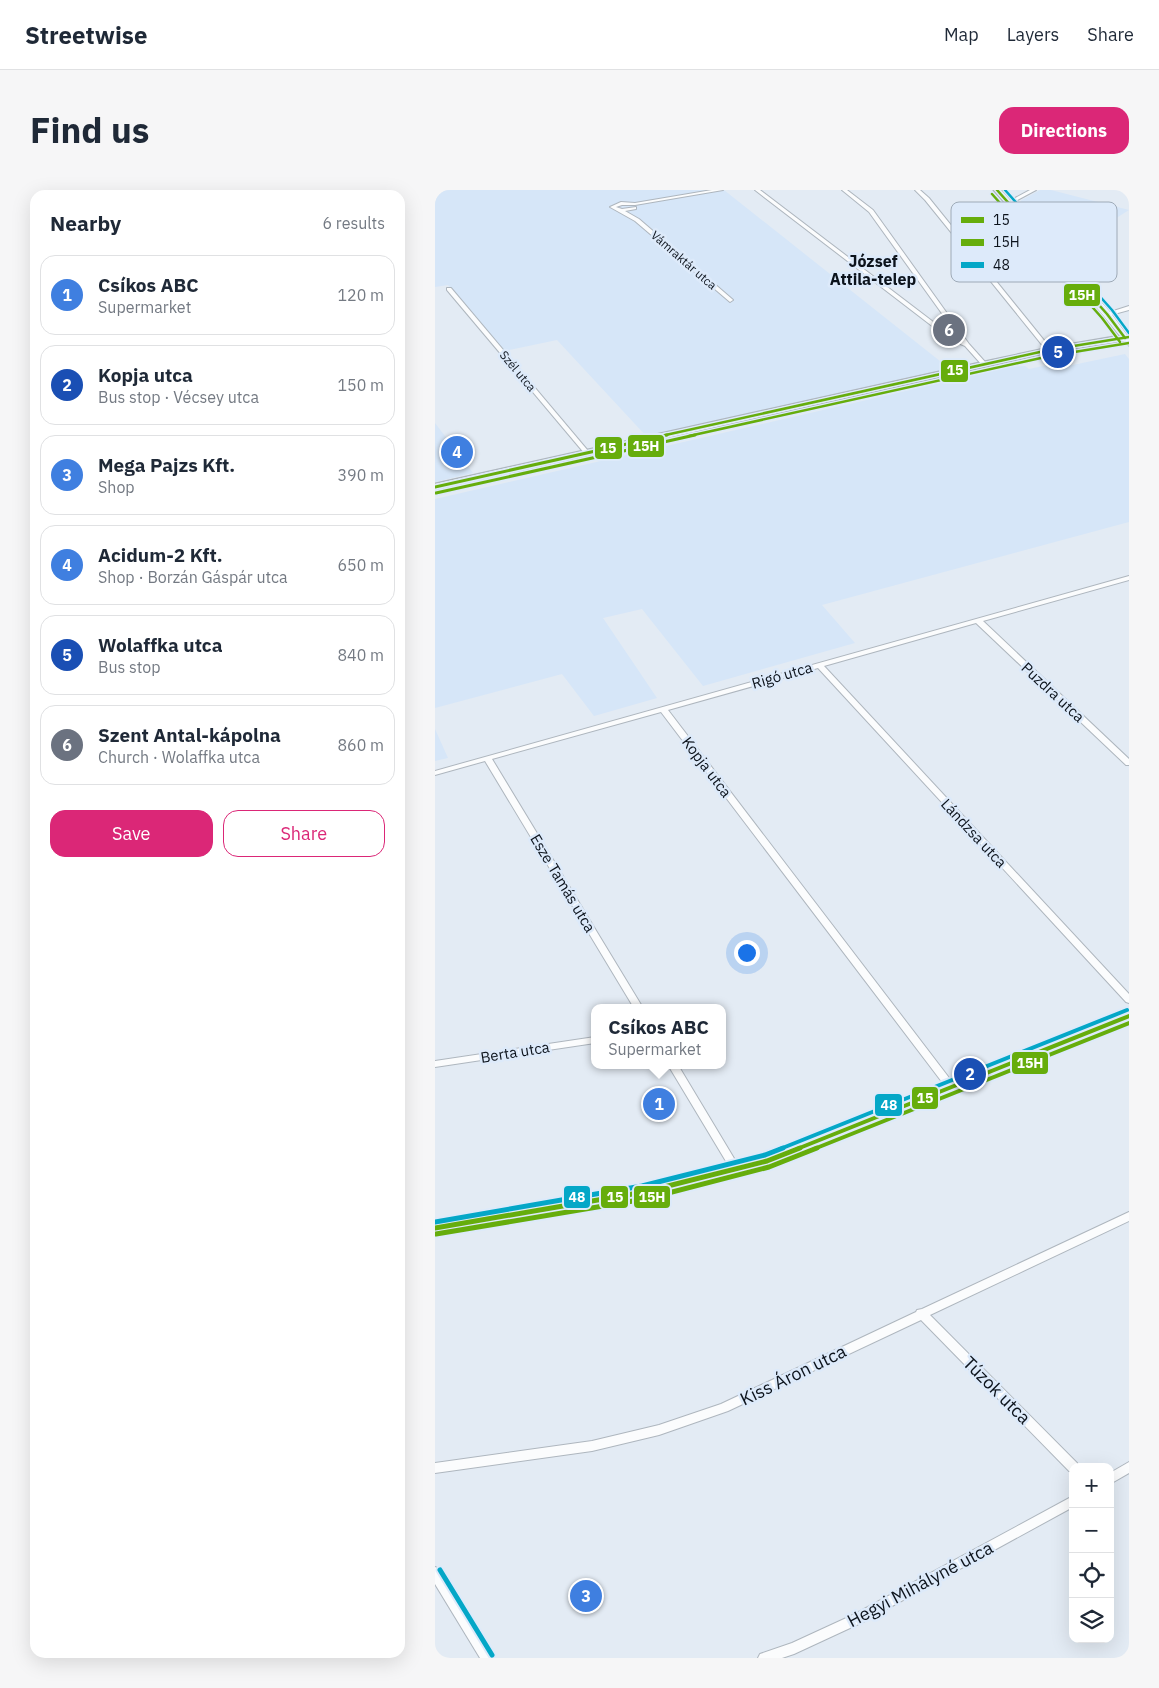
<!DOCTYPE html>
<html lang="en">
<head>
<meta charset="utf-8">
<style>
  body { margin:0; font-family:"IBM Plex Sans",sans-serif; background:#f6f6f7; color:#1f2937 }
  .controls { position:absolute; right:15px; bottom:15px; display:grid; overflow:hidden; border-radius:10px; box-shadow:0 5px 20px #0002 }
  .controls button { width:45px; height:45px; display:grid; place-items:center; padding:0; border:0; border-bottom:1px solid #e0e1e3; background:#fff; color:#1f2937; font:25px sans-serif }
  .you { position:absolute; left:311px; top:762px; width:18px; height:18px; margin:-12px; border:4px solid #fff; border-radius:50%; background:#1a73e8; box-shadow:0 0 0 8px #1a73e833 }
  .badge { display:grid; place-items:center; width:32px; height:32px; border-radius:50%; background:#db2777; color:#fff; font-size:16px; font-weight:700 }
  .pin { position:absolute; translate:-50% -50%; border:2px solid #fff; box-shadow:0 1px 5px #0006 }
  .popup { position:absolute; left:156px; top:814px; width:135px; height:65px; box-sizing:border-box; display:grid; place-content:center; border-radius:10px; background:#fff; filter:drop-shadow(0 1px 4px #0005); font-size:16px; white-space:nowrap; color:#747a83 }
  .popup b { font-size:19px; color:#1f2937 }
  .popup::after { content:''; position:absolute; left:50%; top:100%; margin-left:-10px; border:10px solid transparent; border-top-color:#fff }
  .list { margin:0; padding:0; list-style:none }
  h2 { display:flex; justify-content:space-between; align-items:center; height:65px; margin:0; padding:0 20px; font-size:21px }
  h2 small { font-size:16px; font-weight:400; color:#747a83 }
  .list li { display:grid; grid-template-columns:32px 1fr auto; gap:15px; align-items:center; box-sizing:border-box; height:80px; margin:0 10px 10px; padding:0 10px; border:1px solid #e0e1e3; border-radius:15px }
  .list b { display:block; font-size:19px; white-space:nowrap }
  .list p { margin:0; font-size:16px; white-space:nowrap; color:#747a83 }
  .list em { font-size:16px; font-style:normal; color:#747a83 }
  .actions { display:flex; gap:10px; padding:15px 20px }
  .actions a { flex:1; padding:11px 0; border:1px solid #db2777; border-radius:15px; text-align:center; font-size:18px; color:#db2777 }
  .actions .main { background:#db2777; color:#fff }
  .icon { flex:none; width:28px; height:28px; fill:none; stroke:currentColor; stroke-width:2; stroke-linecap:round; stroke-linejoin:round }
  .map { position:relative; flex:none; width:694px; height:1468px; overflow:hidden; border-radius:15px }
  header { display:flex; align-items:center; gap:30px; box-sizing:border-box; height:70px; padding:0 25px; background:#fff; border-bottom:1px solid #e0e1e3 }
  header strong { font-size:24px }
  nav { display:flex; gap:28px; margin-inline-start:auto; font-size:18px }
  .intro { display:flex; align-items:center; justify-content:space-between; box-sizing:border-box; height:120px; padding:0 30px }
  h1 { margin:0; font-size:35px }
  .button { padding:12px 22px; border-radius:15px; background:#db2777; color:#fff; font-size:18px; font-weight:700 }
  main { display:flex; gap:30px; padding:0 30px }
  aside { flex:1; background:#fff; border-radius:15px; box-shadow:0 5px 20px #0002 }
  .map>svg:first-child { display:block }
  .built { fill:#d6e6f8 }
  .building { fill:#baccd9; stroke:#9fa8af }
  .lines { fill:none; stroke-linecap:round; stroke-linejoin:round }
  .street-casing { stroke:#aeb6be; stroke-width:2 }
  .secondary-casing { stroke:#aeb6be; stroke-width:3 }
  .street { fill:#fbfcfd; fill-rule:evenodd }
  .secondary { fill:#fbfcfd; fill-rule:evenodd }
  .bus-1-far3-casing { stroke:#ddeafa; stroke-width:5 }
  .bus-1-far2-casing { stroke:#ddeafa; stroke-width:6 }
  .bus-1-far1-casing { stroke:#ddeafa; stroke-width:8 }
  .bus-1-casing { stroke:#ddeafa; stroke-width:9 }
  .bus-2-far3-casing { stroke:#ddeafa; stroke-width:5 }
  .bus-2-far2-casing { stroke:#ddeafa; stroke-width:6 }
  .bus-2-far1-casing { stroke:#ddeafa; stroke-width:8 }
  .bus-2-casing { stroke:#ddeafa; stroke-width:9 }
  .bus-3-far2-casing { stroke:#ddeafa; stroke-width:5 }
  .bus-3-far1-casing { stroke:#ddeafa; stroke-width:8 }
  .bus-3-casing { stroke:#ddeafa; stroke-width:9 }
  .bus-1-far3 { stroke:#66ad0c; stroke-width:2.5 }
  .bus-1-far2 { stroke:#66ad0c; stroke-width:3 }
  .bus-1-far1 { stroke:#66ad0c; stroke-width:4 }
  .bus-1 { stroke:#66ad0c; stroke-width:5 }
  .bus-2-far3 { stroke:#66ad0c; stroke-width:2.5 }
  .bus-2-far2 { stroke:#66ad0c; stroke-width:3 }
  .bus-2-far1 { stroke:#66ad0c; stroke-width:4 }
  .bus-2 { stroke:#66ad0c; stroke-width:5 }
  .bus-3-far2 { stroke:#04a7c7; stroke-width:2.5 }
  .bus-3-far1 { stroke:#04a7c7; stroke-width:4 }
  .bus-3 { stroke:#04a7c7; stroke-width:5 }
  .labels { text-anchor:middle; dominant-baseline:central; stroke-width:5; stroke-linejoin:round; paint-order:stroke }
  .far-street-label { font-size:12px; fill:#0c131c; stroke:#ddeafa }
  .street-label { font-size:15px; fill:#0c131c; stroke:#ddeafa }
  .far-district-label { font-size:16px; font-weight:bold; fill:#0c131c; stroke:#ddeafa }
  .near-street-label { font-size:18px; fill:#0c131c; stroke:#ddeafa }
  .key { fill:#ddeafa; stroke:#9eaab7; stroke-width:1 }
  .key-label { font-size:14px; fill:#0c131c }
  .line-badge { stroke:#ddeafa; stroke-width:2 }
  .badge-label { font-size:14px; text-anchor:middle; font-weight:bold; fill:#fff }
</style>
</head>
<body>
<header>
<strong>Streetwise</strong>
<nav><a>Map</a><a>Layers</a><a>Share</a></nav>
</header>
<div class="intro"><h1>Find us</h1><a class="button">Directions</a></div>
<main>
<aside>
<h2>Nearby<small>6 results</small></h2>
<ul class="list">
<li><span class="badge" style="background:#3f7fe0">1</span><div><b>Csíkos ABC</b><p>Supermarket</p></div><em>120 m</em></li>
<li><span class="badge" style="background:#1a4fb4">2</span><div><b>Kopja utca</b><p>Bus stop · Vécsey utca</p></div><em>150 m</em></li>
<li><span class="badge" style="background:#3f7fe0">3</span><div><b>Mega Pajzs Kft.</b><p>Shop</p></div><em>390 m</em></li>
<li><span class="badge" style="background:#3f7fe0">4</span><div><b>Acidum-2 Kft.</b><p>Shop · Borzán Gáspár utca</p></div><em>650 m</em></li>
<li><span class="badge" style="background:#1a4fb4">5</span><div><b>Wolaffka utca</b><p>Bus stop</p></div><em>840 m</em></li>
<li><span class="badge" style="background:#6b7280">6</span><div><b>Szent Antal-kápolna</b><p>Church · Wolaffka utca</p></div><em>860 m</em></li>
</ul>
<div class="actions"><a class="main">Save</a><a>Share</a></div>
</aside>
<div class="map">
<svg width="694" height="1468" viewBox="0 0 694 1468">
  <rect width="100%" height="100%" fill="#e3ebf4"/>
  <g class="built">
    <polygon points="0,0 289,0 515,179 212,247 122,150 69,161 13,95 0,97"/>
    <polygon points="605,0 616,0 694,20 664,39 637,32 608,35 585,11"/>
    <polygon points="690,164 694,169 694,332 387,415 420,453 268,496 207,419 168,428 222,508 159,526 127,484 0,518 0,309 575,177 590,176 594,179 627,172 633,176"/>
    <polygon points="0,233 38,283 0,292"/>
    <polygon points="0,539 13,568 0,571"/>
  </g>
  <g class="building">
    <polygon points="569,18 583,34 565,35 554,25 556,24 551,19"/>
    <polygon points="224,898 237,917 219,924 211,910 218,907 214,901"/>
  </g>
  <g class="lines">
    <g class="street-casing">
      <g id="street">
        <polygon points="277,0 288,0 200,15 187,15 181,17 187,19 201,17 201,19 190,21 204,29 297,109 298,110 295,112 200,31 175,17 186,12 200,13"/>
        <polygon points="320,0 325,0 518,147 526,150 434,22 407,0 412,0 438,20 534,154 551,173 551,175 547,175 530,156 514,149"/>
        <polygon points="480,0 485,0 494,8 616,159 616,161 612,161 490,10"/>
        <polygon points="595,0 601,0 575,14 571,13"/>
        <polygon points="688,0 694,0 694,2 688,1"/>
        <polygon points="12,98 16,98 154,262 154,264 150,264 12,100"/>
        <polygon points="694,116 694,120 672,126 669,124"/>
        <path d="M694,386v4l-146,41 146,138v6h-3l-150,-142 -152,43 305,328v9l-3,-1 -308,-334 -150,42 285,373 176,-70v7l-362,145c-109,32 -220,49 -332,67v-8c98,-16 199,-28 295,-56l-62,-103h10l60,100 26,-7 181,-72 -284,-374 -169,47 151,249h-9l-149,-247 -50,14v-4z"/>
        <polygon points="160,847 160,853 0,877 0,871"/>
        <polygon points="694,1022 694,1031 495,1125 642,1273 644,1277 638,1277 638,1282 634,1281 486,1130 293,1221 224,1245 157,1261 0,1283 0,1273 157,1251 224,1235 286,1214 481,1122 482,1120 487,1119"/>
        <polygon points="694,1272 694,1283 675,1294 675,1283"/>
        <polygon points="638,1306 638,1317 428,1432 359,1464 347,1468 323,1468 325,1464 357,1453 420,1424"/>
        <polygon points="0,1377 4,1379 58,1468 45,1468 0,1394"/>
      </g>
    </g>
    <g class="secondary-casing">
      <polygon id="secondary" points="559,0 566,0 675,122 694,148 694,155 688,151 614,162 0,300 0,294 549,172 614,158 685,146 669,126"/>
    </g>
    <use href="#street" class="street"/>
    <use href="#secondary" class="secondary"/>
    <g class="bus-1-far3-casing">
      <g id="bus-1-far3">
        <polyline points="562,0 672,124 690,148"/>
        <polyline points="226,246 614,160 694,147"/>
      </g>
    </g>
    <g class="bus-1-far2-casing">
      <polyline id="bus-1-far2" points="0,297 232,245"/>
    </g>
    <g class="bus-1-far1-casing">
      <polyline id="bus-1-far1" points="362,959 694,826"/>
    </g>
    <g class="bus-1-casing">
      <polyline id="bus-1" points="0,1038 209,1002 332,971 365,958"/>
    </g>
    <g class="bus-2-far3-casing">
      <g id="bus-2-far3">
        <polyline points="557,4 667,128 685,152"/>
        <polyline points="254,246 615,166 694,153"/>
      </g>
    </g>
    <g class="bus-2-far2-casing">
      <polyline id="bus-2-far2" points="1,303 260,245"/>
    </g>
    <g class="bus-2-far1-casing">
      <polyline id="bus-2-far1" points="379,959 694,833"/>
    </g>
    <g class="bus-2-casing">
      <polyline id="bus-2" points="1,1044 210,1009 334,977 382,958"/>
    </g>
    <g class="bus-3-far2-casing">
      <polyline id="bus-3-far2" points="570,0 677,120 694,143"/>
    </g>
    <g class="bus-3-far1-casing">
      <polyline id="bus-3-far1" points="345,959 692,820"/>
    </g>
    <g class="bus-3-casing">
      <g id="bus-3">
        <polyline points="0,1032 207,996 330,965 348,958"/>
        <polyline points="5,1380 57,1465"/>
      </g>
    </g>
    <use href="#bus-1-far3" class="bus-1-far3"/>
    <use href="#bus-1-far2" class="bus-1-far2"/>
    <use href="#bus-1-far1" class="bus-1-far1"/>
    <use href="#bus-1" class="bus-1"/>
    <use href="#bus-2-far3" class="bus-2-far3"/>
    <use href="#bus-2-far2" class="bus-2-far2"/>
    <use href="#bus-2-far1" class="bus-2-far1"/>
    <use href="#bus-2" class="bus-2"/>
    <use href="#bus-3-far2" class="bus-3-far2"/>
    <use href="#bus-3-far1" class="bus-3-far1"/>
    <use href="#bus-3" class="bus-3"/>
  </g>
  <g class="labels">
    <g class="far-street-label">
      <text transform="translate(249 70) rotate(41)">Vámraktár utca</text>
      <text transform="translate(83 181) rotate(50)">Szél utca</text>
    </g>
    <g class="street-label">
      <text transform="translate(347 485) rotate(-16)">Rigó utca</text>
      <text transform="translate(618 502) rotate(43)">Puzdra utca</text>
      <text transform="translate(272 577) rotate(53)">Kopja utca</text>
      <text transform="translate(539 643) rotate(47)">Lándzsa utca</text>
      <text transform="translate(128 693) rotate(59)">Esze Tamás utca</text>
      <text transform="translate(80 862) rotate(-9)">Berta utca</text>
    </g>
    <g class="far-district-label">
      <text x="438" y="71">József<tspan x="438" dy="18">Attila-telep</tspan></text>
    </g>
    <g class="near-street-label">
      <text transform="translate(358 1185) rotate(-26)">Kiss Áron utca</text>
      <text transform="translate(562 1200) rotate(45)">Túzok utca</text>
      <text transform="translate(485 1394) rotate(-28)">Hegyi Mihályné utca</text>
    </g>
  </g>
  <rect x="516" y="12" width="166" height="80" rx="8" class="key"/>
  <rect x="526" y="27" width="23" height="6" fill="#66ad0c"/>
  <rect x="526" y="49" width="23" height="7" fill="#66ad0c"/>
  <rect x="526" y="72" width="23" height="6" fill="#04a7c7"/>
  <g class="key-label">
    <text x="558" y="35">15</text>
    <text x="558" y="57">15H</text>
    <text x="558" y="80">48</text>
  </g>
  <g class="line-badge">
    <rect x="628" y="93" width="38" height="24" rx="5" fill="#66ad0c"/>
    <rect x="505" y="169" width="29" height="24" rx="5" fill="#66ad0c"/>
    <rect x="192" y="244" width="38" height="24" rx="5" fill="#66ad0c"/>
    <rect x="159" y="246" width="29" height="24" rx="5" fill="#66ad0c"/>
    <rect x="576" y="861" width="38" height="24" rx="5" fill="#66ad0c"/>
    <rect x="476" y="896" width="28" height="24" rx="5" fill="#66ad0c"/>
    <rect x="439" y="903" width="29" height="24" rx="5" fill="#04a7c7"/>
    <rect x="165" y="995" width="29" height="24" rx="5" fill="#66ad0c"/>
    <rect x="198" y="995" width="38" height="24" rx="5" fill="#66ad0c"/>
    <rect x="128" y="995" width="28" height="24" rx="5" fill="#04a7c7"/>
  </g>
  <g class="badge-label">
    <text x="647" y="110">15H</text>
    <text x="520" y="185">15</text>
    <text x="211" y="261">15H</text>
    <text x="173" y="263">15</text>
    <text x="595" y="878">15H</text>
    <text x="490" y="913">15</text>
    <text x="454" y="920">48</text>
    <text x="180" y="1012">15</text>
    <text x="217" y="1012">15H</text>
    <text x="142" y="1012">48</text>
  </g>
</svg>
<div class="controls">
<button>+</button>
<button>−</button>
<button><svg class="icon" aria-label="locate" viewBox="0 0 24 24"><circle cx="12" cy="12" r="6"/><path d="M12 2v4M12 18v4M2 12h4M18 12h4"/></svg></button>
<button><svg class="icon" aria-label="layers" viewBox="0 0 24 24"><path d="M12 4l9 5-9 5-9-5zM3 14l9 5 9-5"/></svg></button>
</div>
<div class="you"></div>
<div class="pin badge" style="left:224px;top:914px;background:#3f7fe0">1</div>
<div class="popup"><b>Csíkos ABC</b>Supermarket</div>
<div class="pin badge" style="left:535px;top:884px;background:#1a4fb4">2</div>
<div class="pin badge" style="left:151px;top:1406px;background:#3f7fe0">3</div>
<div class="pin badge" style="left:22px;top:262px;background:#3f7fe0">4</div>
<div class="pin badge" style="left:623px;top:162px;background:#1a4fb4">5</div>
<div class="pin badge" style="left:514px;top:140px;background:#6b7280">6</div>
</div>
</main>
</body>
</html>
